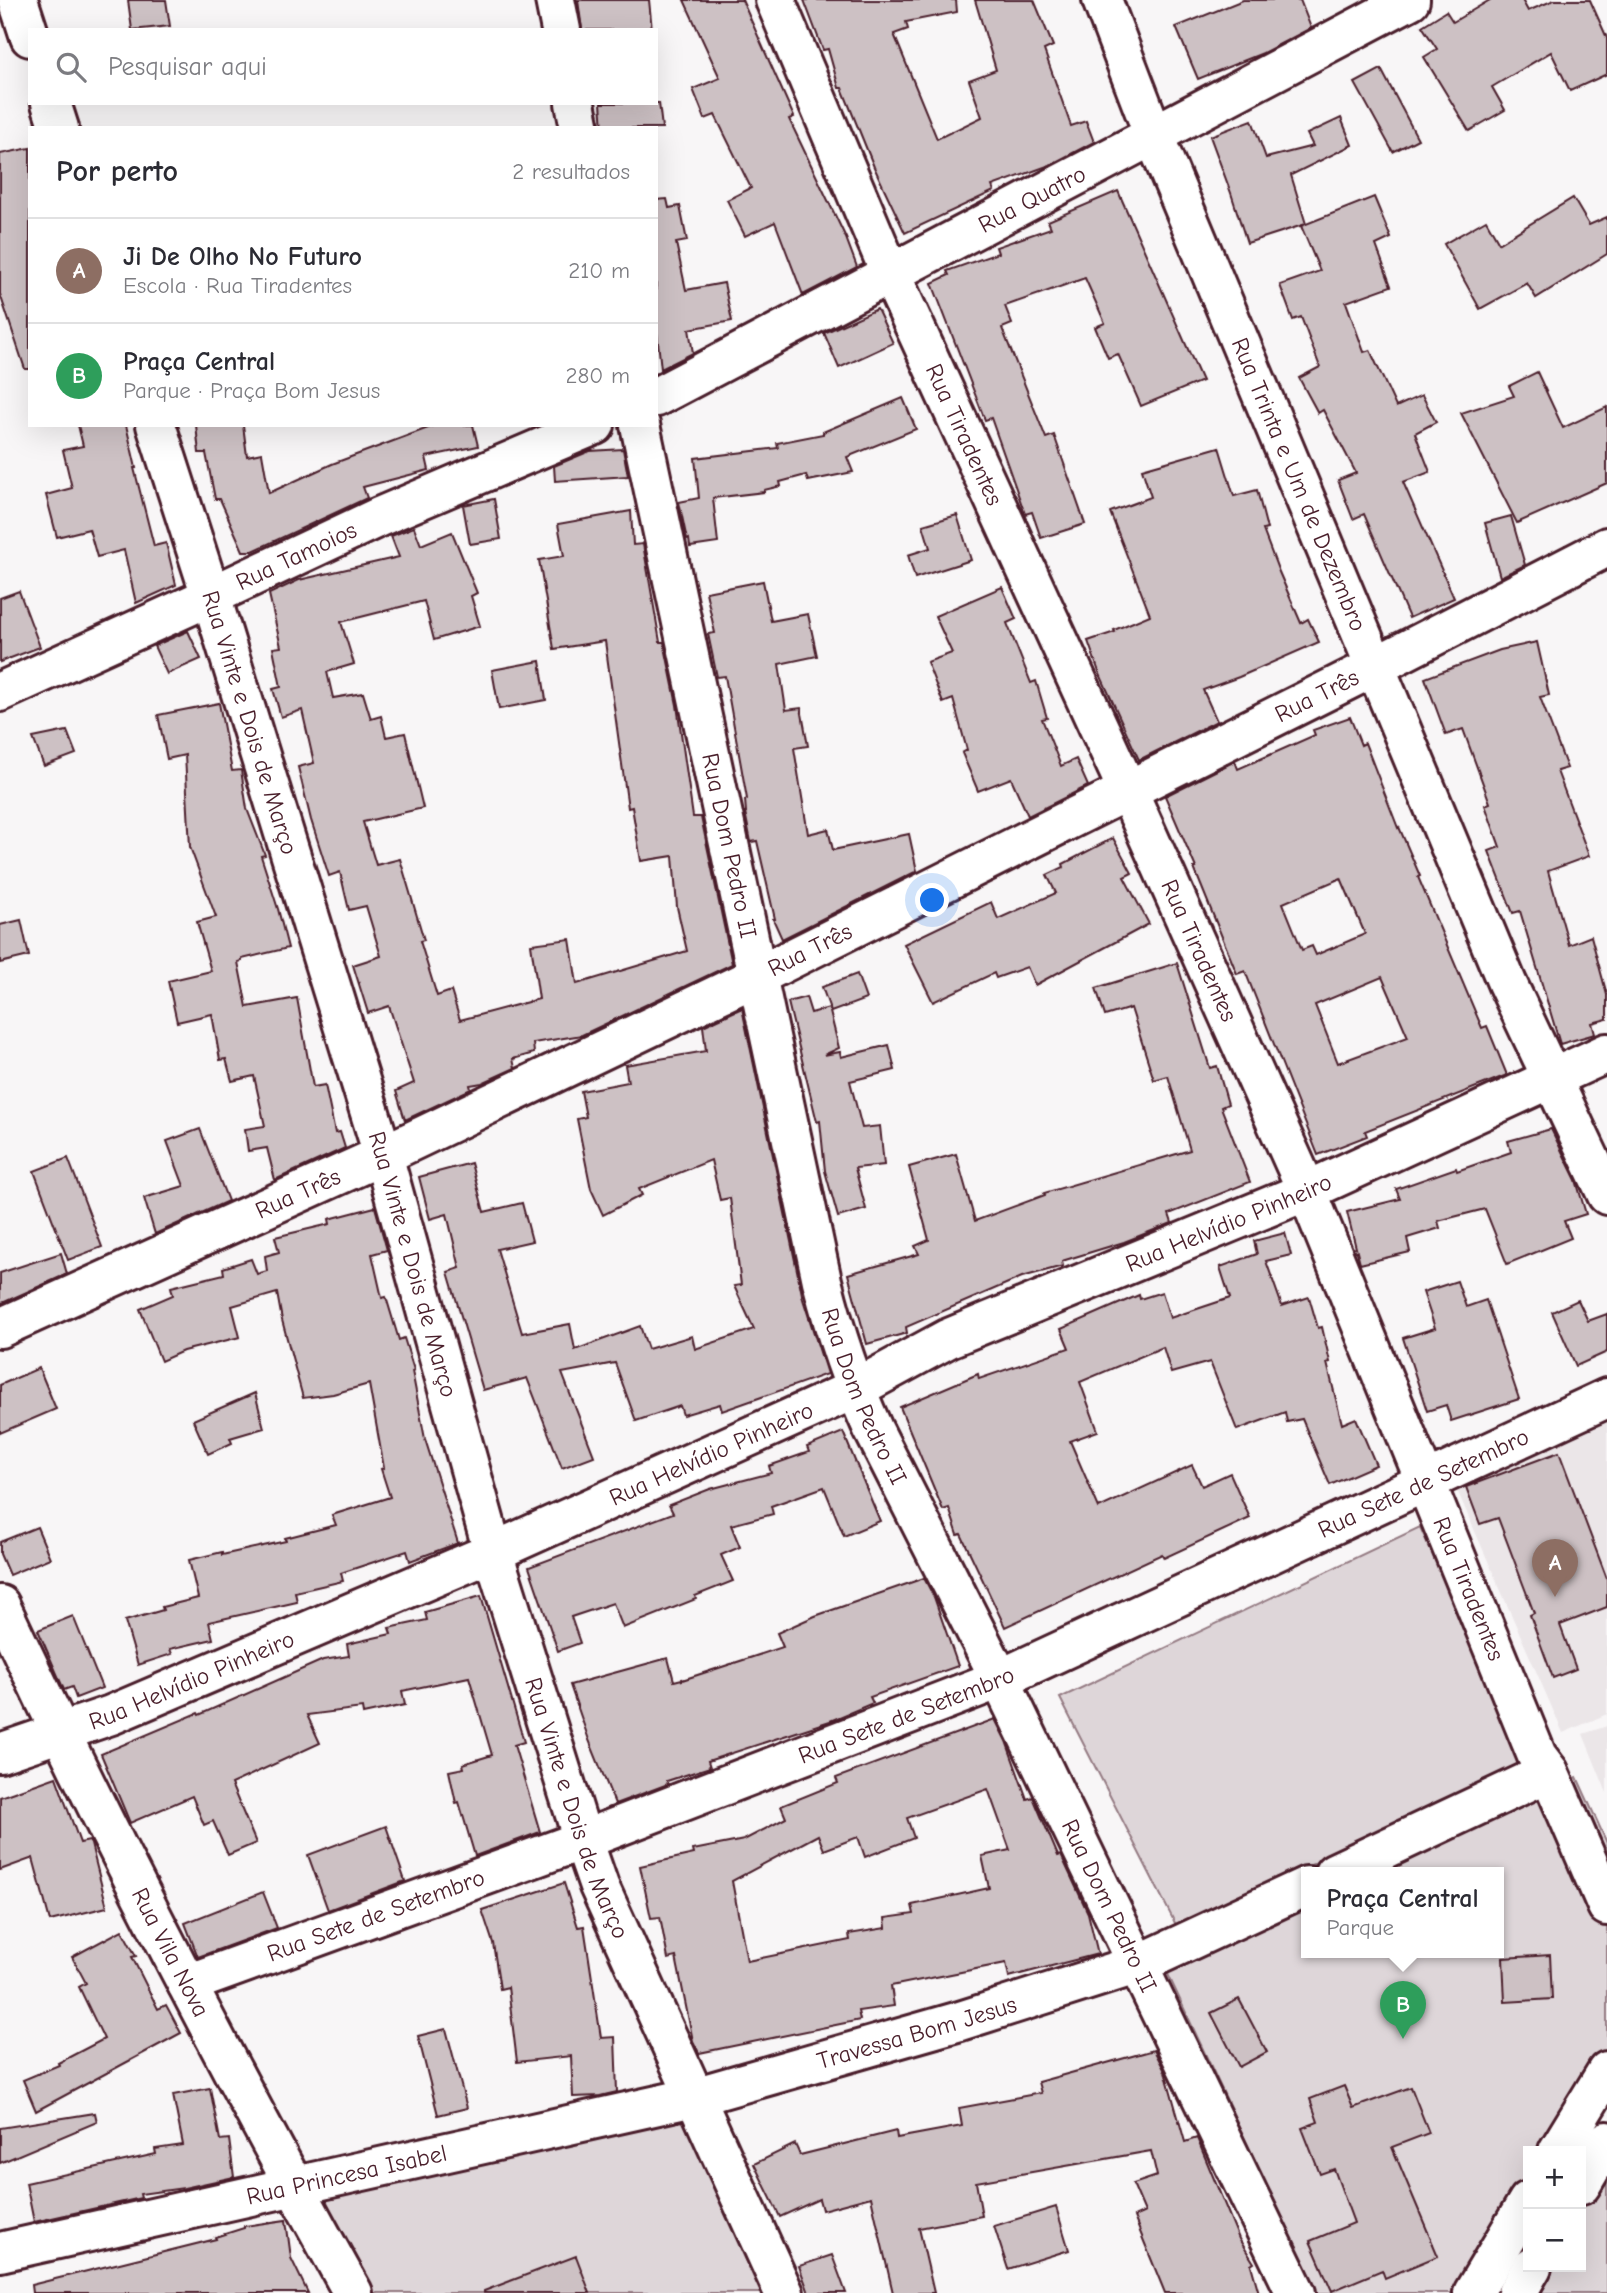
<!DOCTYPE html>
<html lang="pt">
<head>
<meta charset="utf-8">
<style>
  body { margin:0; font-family:"Comic Neue",sans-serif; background:#f7f7f7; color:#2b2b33 }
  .controls { position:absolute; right:21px; bottom:21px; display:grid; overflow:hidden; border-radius:0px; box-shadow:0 7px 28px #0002 }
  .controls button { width:63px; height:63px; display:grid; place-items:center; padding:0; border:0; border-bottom:2px solid #e1e1e2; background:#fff; color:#2b2b33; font:35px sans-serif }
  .you { position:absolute; left:933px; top:901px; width:24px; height:24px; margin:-18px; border:5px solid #fff; border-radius:50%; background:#1a73e8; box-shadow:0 0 0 10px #1a73e833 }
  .badge { display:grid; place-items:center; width:46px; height:46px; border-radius:50%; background:#0b8043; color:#fff; font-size:23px; font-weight:700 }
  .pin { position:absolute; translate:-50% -58px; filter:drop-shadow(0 2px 4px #0008) }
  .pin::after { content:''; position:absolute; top:37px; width:24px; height:21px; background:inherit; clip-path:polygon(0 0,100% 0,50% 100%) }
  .popup { position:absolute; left:1301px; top:1867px; width:203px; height:91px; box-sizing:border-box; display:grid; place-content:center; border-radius:0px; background:#fff; filter:drop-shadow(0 2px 5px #0005); font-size:23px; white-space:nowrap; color:#7c7c81 }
  .popup b { font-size:26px; color:#2b2b33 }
  .popup::after { content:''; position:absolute; left:50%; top:100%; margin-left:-14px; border:14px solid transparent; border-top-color:#fff }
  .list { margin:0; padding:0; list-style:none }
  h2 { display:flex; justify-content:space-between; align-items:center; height:91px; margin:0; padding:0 28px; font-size:30px }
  h2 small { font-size:23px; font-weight:400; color:#7c7c81 }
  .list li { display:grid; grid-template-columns:46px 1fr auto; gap:21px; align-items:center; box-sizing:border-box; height:105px; padding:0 28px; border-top:2px solid #e1e1e2 }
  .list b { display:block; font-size:26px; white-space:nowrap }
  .list p { margin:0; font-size:23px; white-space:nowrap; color:#7c7c81 }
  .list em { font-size:23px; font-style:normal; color:#7c7c81 }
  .icon { flex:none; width:38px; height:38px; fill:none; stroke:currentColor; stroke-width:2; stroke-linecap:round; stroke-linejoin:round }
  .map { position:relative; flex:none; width:1607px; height:2293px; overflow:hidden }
  .search { position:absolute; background:#fff; box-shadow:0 7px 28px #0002; left:28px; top:28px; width:630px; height:77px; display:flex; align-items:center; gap:18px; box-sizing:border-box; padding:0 24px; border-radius:0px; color:#7c7c81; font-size:26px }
  .panel { position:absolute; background:#fff; box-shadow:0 7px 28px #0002; left:28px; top:126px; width:630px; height:301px; border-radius:0px }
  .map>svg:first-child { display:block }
  .built { fill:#ebe6e8 }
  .green { fill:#ded6d9; stroke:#947a82; stroke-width:2 }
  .building { fill:#cdc1c4; stroke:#4a1f2b; stroke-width:2; fill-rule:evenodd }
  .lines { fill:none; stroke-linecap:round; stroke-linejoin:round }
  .minor-casing { stroke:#4a1f2b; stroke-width:44 }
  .minor { stroke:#fff; stroke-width:38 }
  .labels { text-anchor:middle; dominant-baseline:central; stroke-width:5; stroke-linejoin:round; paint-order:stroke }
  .street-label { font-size:24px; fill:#4a1f2b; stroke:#fff }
</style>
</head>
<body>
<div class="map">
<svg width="1607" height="2293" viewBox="0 0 1607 2293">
  <rect width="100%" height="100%" fill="#f8f6f7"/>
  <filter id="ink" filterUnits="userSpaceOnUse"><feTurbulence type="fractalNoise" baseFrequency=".0143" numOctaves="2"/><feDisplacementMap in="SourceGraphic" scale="14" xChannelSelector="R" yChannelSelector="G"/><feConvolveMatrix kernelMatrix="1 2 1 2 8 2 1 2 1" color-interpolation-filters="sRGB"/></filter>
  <g filter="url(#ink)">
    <g class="built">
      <polygon points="1607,1415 1607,1714 1563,1733 1453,1481"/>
      <polygon points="1607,1726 1607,1793 1583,1734"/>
    </g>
    <g class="green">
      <polygon points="1420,1527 1529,1764 1177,1927 1060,1698"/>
      <polygon points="1577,1777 1607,1843 1607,2107 1579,2151 1528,2151 1528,2231 1489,2293 1317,2293 1166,1970 1307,1904 1307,1953 1499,1953 1499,1873 1373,1873"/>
      <polygon points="694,2097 784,2293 351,2293 293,2186"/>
      <polygon points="1607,2153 1607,2293 1531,2293 1546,2267 1581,2267 1581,2202"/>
    </g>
    <g class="building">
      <polygon points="128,0 166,0 170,26 132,30"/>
      <polygon points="578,0 649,0 652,30 582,30"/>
      <polygon points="684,0 742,0 794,117 789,119 846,238 857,267 803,295 775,222 745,236 727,200 751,188 715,115 705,119 693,89 720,78"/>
      <polygon points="804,0 956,0 957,12 906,22 908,29 894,34 937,139 982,117 969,80 996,70 975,0 1034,0 1053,46 1044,50 1071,126 1086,121 1094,142 1050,165 992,186 994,191 905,233 874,167 842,88 839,88 828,49 823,50"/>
      <polygon points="1243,0 1300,0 1311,28 1263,53 1198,79 1176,27"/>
      <polygon points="1490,0 1522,0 1528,11 1554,0 1590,0 1607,38 1607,74 1570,91 1551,52 1492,87 1505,110 1469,131 1424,57 1437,49 1422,26 1446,11 1453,22"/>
      <polygon points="1381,69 1418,139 1393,152 1355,83"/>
      <polygon points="601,103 659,103 662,128 603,128"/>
      <polygon points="1341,118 1352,145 1291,175 1306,224 1247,243 1231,193 1210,136 1252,120 1266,158 1313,146 1307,134"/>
      <polygon points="30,148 30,369 25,369 0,294 0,154"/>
      <polygon points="1118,191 1202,381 1141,406 1118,354 1108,358 1095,327 1105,323 1085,278 1005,306 1012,324 1002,328 1046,438 1054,435 1085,524 1041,538 1032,512 1025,514 991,418 985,420 932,283 949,275 947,271 998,253 996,247 1051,228 1048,221"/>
      <polygon points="1374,197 1391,238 1376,245 1391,286 1346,302 1364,352 1370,350 1396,407 1422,395 1436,422 1415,433 1430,472 1403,482 1454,598 1409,618 1364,514 1353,519 1338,480 1356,473 1323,410 1318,413 1299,378 1320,367 1301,317 1293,320 1280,285 1320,271 1301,226"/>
      <polygon points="1573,198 1589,225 1607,217 1607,254 1536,298 1527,283 1480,309 1444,244 1486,220 1499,243"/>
      <polygon points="667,199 669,208 680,206 687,241 676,243 686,290 724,283 732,321 689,329 693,353 661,369 656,323 656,200"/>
      <polygon points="877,309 893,343 839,368 824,333"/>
      <polygon points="1537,372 1563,428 1607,407 1607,483 1517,523 1461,413 1514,396 1509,386"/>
      <polygon points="903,398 916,429 847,457 853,472 808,481 806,475 780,482 781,486 764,490 764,492 713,498 718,543 690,547 689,539 687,540 679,502 699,498 695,458 778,448 777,443 823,434 823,432"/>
      <polygon points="78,425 126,425 136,468 134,468 154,546 166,543 176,585 136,603 124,550 97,557 89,529 57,537 46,495 72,488 63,450 83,446"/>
      <polygon points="196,425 243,425 247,456 262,453 269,493 332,464 436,425 473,425 478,446 426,457 429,470 363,487 367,498 253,551 243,551 220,499 215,499 206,453 199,453"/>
      <polygon points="1219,447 1234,496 1257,490 1267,529 1263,530 1279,572 1301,623 1308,619 1319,642 1239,677 1203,690 1217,721 1139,760 1099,672 1088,641 1115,632 1114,630 1150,615 1110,512 1151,497 1142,469"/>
      <polygon points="623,449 628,476 555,481 554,466 590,451"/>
      <polygon points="494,499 501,539 470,544 463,505"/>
      <polygon points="631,511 633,545 643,544 660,642 664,642 677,705 693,817 701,817 732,964 582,1035 533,1043 534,1053 513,1059 515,1068 482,1083 470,1085 471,1089 405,1120 396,1091 414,1083 389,1006 368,1013 353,965 381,956 366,906 349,910 340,872 329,876 311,820 298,767 314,763 302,710 281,717 273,689 281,687 273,648 281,647 269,594 299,580 399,557 391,536 414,527 421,545 452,532 477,593 471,596 480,626 434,640 424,601 341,622 354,664 327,672 333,698 363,693 371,719 381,716 386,737 405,733 423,808 363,822 376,865 400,859 424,940 420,941 437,996 451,991 460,1020 539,999 531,944 570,939 577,984 687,951 677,907 673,856 641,861 632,807 628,808 605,641 554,649 539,560 564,556 558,524"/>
      <polygon points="957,515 971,560 915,578 908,555 930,548 923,525"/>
      <polygon points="1511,516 1525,565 1500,577 1485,523"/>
      <polygon points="763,581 771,621 808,614 817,656 779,664 786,710 801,708 808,746 794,748 808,834 828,829 833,850 909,834 917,871 782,939 773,919 775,919 757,841 751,842 745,812 746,812 745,800 747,799 725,676 717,677 708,634 715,633 706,592"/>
      <polygon points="1002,587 1016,619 1007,623 1031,683 1036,681 1047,718 1042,719 1061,766 1076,759 1088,786 1028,816 1011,778 978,791 962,753 967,750 953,699 943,703 927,662 952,653 935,616"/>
      <polygon points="19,591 40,647 0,662 0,598"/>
      <polygon points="188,631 201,659 167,674 154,646"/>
      <polygon points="1537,642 1549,695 1540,697 1567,768 1557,771 1589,856 1548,871 1569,945 1591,936 1607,995 1607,1019 1592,1023 1595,1034 1560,1044 1520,911 1513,913 1489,851 1500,847 1485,805 1490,803 1463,729 1446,735 1425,678 1500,650"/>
      <polygon points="540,661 546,700 499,709 492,670"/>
      <polygon points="219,703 232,771 241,770 247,809 265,855 261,856 278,909 288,948 242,959 242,961 238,962 247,1007 297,998 313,1087 325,1085 335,1133 340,1132 345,1148 275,1180 267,1148 248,1151 245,1129 265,1126 254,1076 232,1081 226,1059 220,1060 212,1014 177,1022 168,981 211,971 197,922 216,917 190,847 185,755 167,759 158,715"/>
      <path d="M1350,717l11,28 4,-2 33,85 1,-1 21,49 -2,1 64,151 5,-2 20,49 -142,56 2,5 -49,19 -73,-184 -8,3 -43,-106h2l-31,-72 70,-35 3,8 77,-34 -2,-5zM1341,878l24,56 -49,21 -4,-9 -10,4 -19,-47zM1382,977l26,60 -70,26 -23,-58z"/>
      <polygon points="67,731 76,754 44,766 33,738"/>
      <polygon points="1113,838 1132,873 1124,877 1149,924 1035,985 1027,967 996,978 994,973 933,1002 904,944 991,902 998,919 1056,893 1047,875 1064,867 1063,864"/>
      <polygon points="21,920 29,956 0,963 0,925"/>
      <polygon points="1177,963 1210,1068 1217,1066 1228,1104 1221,1107 1250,1182 1169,1214 1172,1223 1124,1242 1062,1261 1063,1266 1022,1277 906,1327 907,1333 867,1344 848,1274 919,1254 915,1246 929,1240 909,1167 956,1154 975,1221 1045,1195 1044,1193 1190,1150 1168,1076 1154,1080 1131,1008 1105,1016 1096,988"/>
      <polygon points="857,974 866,999 831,1012 822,987"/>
      <polygon points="806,997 811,1013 829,1008 839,1048 824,1055 840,1052 841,1057 889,1045 895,1070 850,1081 862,1128 880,1126 884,1165 855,1168 866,1209 838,1217 825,1171 820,1121 817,1122 788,1002"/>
      <polygon points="742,1008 803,1299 827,1374 722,1411 720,1404 683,1415 680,1406 636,1421 615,1363 562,1373 594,1456 562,1468 527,1378 483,1390 448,1272 460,1268 447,1214 430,1219 419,1177 471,1163 484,1212 522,1203 532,1241 497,1249 522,1333 570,1324 575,1350 640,1326 648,1349 692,1336 695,1349 754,1329 734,1286 741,1285 730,1198 720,1200 711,1160 639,1189 642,1195 603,1215 591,1189 577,1119 586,1117 581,1091 628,1082 625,1065 706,1051 703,1026"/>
      <polygon points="200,1129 228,1201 155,1234 144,1198 184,1186 167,1141"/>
      <polygon points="1551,1129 1576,1180 1586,1214 1564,1221 1571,1238 1507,1264 1485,1209 1438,1221 1440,1228 1407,1238 1410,1252 1360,1264 1347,1212 1400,1199 1396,1189 1456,1168 1457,1171 1511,1152 1508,1141"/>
      <polygon points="68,1158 102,1247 68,1260 34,1171"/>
      <polygon points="375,1207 387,1250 372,1254 382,1298 386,1297 399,1340 404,1338 414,1370 412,1371 425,1439 458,1543 410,1561 407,1551 341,1573 343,1581 295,1592 297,1602 209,1622 213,1639 170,1649 172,1654 138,1665 125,1621 163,1610 162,1607 198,1598 189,1560 222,1552 222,1555 286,1541 285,1538 336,1525 332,1515 390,1497 381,1469 384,1468 369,1384 333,1394 303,1398 282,1320 277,1293 232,1306 240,1337 183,1351 161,1361 140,1309 173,1295 171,1287 224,1274 223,1268 251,1259 257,1274 267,1271 265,1256 279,1252 275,1237 330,1224 329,1219"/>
      <polygon points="1285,1233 1291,1255 1266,1261 1282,1306 1309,1297 1318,1328 1322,1327 1330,1362 1327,1363 1342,1424 1356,1418 1376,1465 1330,1485 1302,1419 1287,1422 1285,1412 1237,1430 1210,1362 1171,1373 1163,1347 1080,1382 1098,1431 1070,1441 1099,1508 1192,1465 1202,1486 1230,1473 1250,1518 1164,1558 1162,1554 1005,1627 961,1534 958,1535 949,1508 943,1510 900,1407 978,1374 979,1379 1069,1348 1061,1329 1139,1295 1140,1299 1162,1292 1170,1318 1230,1298 1220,1267 1257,1254 1254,1241"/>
      <polygon points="61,1253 67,1274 0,1304 0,1273"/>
      <polygon points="1457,1281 1466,1307 1486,1300 1519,1399 1451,1421 1446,1405 1427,1411 1403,1338 1435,1328 1423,1292"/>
      <polygon points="1578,1300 1588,1321 1607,1314 1607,1352 1576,1366 1552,1312"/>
      <polygon points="39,1368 56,1409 0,1433 0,1385"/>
      <polygon points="255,1393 264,1428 230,1438 232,1443 208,1454 193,1420"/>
      <polygon points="843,1432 880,1521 844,1536 824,1487 771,1506 773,1514 731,1525 740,1547 721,1555 733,1581 695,1596 696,1599 623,1628 613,1603 571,1617 580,1643 558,1651 529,1567 673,1513 669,1505 710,1489 771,1473 769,1466 809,1452 807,1447"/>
      <polygon points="1559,1452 1607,1579 1607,1607 1560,1625 1576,1669 1553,1678 1530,1615 1534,1613 1498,1518 1480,1524 1466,1487"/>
      <polygon points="37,1527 50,1558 9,1575 0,1554 0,1542"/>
      <polygon points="924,1578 934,1597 958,1666 870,1697 873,1703 830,1721 708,1761 710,1767 667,1781 668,1784 615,1804 589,1740 570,1685 668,1658 674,1681 682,1679 682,1680 783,1647 777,1633 815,1616"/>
      <polygon points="481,1596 524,1742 514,1745 540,1832 475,1856 459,1802 456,1803 449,1771 464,1768 463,1764 492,1755 469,1677 402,1691 405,1705 363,1714 362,1708 307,1715 320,1743 231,1784 256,1843 228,1855 213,1821 204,1825 192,1796 130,1823 101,1754 198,1713 199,1715 323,1660 349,1656 347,1644 391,1634 389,1628 427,1620 425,1612"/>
      <polygon points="73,1616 102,1688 76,1698 72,1687 64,1690 38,1630"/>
      <path d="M995,1719l11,22 21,58 6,-2 25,59 3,-1 27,58 10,41 -89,23 -3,-14 -115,23 3,20 -36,5 2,9 -161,33 -6,-12 -17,-84 -8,2 -8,-42 -9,1 -11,-52 54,-12 -1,-4 51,-10 42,-22 -5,-12 57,-23 -2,-5zM988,1789l22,61 -28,6 7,32 -77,17 2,9 -29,4 1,10 -37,6 1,6 -103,21 -15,-80 86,-46 6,15 34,-13 7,20 49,-19 -7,-20z"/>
      <polygon points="56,1777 80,1843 89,1841 91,1844 107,1907 50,1921 33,1858 0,1870 0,1797"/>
      <polygon points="386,1826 405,1881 328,1910 308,1855"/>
      <polygon points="564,1883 578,1927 584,1926 601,2038 615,2037 617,2092 600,2096 573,2097 571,2056 517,2062 508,1987 500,1989 493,1943 482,1910"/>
      <polygon points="263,1892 277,1928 198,1957 185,1923"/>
      <polygon points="122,1930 136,1956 132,1957 158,2009 166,2005 181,2033 36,2111 23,2080 59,2065 58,2063 104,2039 79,1987 86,1983 72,1957"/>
      <polygon points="1550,1955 1552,1999 1505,2002 1503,1958"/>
      <polygon points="1239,1999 1267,2052 1239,2067 1211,2013"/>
      <polygon points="446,2029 467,2108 438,2115 418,2036"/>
      <polygon points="1154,2050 1165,2071 1185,2142 1197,2138 1239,2239 1254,2263 1251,2265 1259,2293 1165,2293 1134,2217 1145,2212 1133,2184 1157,2176 1151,2151 976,2182 982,2216 919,2228 934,2293 893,2293 871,2197 822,2210 819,2199 780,2217 754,2164 795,2144 800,2155 896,2131 897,2138 962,2126 959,2108 1041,2093 1038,2082"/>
      <polygon points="1344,2086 1353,2108 1411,2087 1429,2133 1392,2147 1438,2256 1385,2278 1382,2270 1332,2291 1310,2241 1354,2223 1334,2169 1320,2174 1302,2128 1318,2122 1310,2099"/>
      <polygon points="210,2088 220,2140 229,2139 234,2177 184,2188 140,2194 141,2198 34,2222 26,2183 156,2154 155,2149 183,2145 173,2095"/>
      <polygon points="95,2113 97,2122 0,2163 0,2128"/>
      <polygon points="1056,2207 1069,2250 1008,2269 994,2226"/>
      <polygon points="286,2220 291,2258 308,2293 32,2293 31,2285 216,2239 215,2237 244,2228 244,2226"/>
      <polygon points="832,2255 846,2293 809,2293 799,2266"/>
      <polygon points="576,2256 590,2293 484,2293 484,2291"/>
    </g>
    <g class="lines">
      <g class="minor-casing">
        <g id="minor">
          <polyline points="18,0 30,37"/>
          <polyline points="555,0 561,30"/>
          <path id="s1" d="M775,0l116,275 236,514 180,402 230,565 12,16 58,134"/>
          <path id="s2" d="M1102,0l52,136 353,847 100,212"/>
          <polyline points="51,103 59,128"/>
          <polyline points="575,103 580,128"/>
          <path id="s3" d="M656,397l754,-397"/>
          <path id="s4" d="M156,425l55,171 172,559 110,397 90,288 16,46 185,407"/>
          <path id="s5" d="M640,425l182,856c13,52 29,100 51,148l127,250 296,614"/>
          <path id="s6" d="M0,692l211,-96 168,-79 216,-92"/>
          <path id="s7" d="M0,1328l383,-173 374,-179 617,-309 233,-120"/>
          <path id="s8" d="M0,1605c109,234 228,463 353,688"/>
          <path id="s9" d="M0,1753l111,-38 382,-163 362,-163 94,-51 358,-147 300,-138"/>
          <polyline points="1334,1873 1549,1772"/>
          <path id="s10" d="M187,1984l396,-144 417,-161 607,-281"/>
          <polyline points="1558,2151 1607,2071"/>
          <polyline points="1581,2185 1607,2141"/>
          <path id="s11" d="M0,2252l694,-155 266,-76 179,-57 168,-78"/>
          <polyline points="1473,2293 1528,2201"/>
          <polyline points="1517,2293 1532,2267"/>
        </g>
      </g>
      <use href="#minor" class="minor"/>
    </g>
  </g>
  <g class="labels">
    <g class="street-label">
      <text stroke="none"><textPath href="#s3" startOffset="425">Rua Quatro</textPath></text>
      <text stroke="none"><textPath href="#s1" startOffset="474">Rua Tiradentes</textPath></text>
      <text stroke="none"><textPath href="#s2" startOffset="523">Rua Trinta e Um de Dezembro</textPath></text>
      <text stroke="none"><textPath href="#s6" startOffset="326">Rua Tamoios</textPath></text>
      <text stroke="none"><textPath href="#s7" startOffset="1461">Rua Três</textPath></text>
      <text stroke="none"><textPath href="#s4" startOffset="312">Rua Vinte e Dois de Março</textPath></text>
      <text stroke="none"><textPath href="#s5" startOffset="430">Rua Dom Pedro II</textPath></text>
      <text stroke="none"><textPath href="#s7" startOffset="894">Rua Três</textPath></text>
      <text stroke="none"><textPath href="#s1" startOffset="1041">Rua Tiradentes</textPath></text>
      <text stroke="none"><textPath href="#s7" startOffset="327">Rua Três</textPath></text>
      <text stroke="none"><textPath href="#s9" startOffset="1339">Rua Helvídio Pinheiro</textPath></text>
      <text stroke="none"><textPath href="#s4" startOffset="878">Rua Vinte e Dois de Março</textPath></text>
      <text stroke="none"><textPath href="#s5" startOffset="998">Rua Dom Pedro II</textPath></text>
      <text stroke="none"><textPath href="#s9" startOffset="772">Rua Helvídio Pinheiro</textPath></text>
      <text stroke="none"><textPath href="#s10" startOffset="1335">Rua Sete de Setembro</textPath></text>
      <text stroke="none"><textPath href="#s1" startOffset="1734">Rua Tiradentes</textPath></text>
      <text stroke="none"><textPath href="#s9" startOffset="205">Rua Helvídio Pinheiro</textPath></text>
      <text stroke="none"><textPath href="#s10" startOffset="768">Rua Sete de Setembro</textPath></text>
      <text stroke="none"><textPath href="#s4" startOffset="1446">Rua Vinte e Dois de Março</textPath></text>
      <text stroke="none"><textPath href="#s5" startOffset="1564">Rua Dom Pedro II</textPath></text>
      <text stroke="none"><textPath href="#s10" startOffset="201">Rua Sete de Setembro</textPath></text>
      <text stroke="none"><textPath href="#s8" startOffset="387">Rua Vila Nova</textPath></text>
      <text stroke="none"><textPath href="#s11" startOffset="943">Travessa Bom Jesus</textPath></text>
      <text stroke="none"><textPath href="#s11" startOffset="355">Rua Princesa Isabel</textPath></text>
    </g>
  </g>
</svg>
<div class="controls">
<button>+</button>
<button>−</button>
</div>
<div class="you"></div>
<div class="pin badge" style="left:1555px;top:1597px;background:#8d6e63">A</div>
<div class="pin badge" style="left:1403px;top:2039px;background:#2e9e5b">B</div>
<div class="popup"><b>Praça Central</b>Parque</div>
<div class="search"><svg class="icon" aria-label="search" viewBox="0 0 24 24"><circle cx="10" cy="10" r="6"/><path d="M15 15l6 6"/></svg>Pesquisar aqui</div>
<section class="panel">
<h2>Por perto<small>2 resultados</small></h2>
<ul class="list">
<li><span class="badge" style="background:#8d6e63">A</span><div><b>Ji De Olho No Futuro</b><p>Escola · Rua Tiradentes</p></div><em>210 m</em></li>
<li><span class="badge" style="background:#2e9e5b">B</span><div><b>Praça Central</b><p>Parque · Praça Bom Jesus</p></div><em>280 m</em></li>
</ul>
</section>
</div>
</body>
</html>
